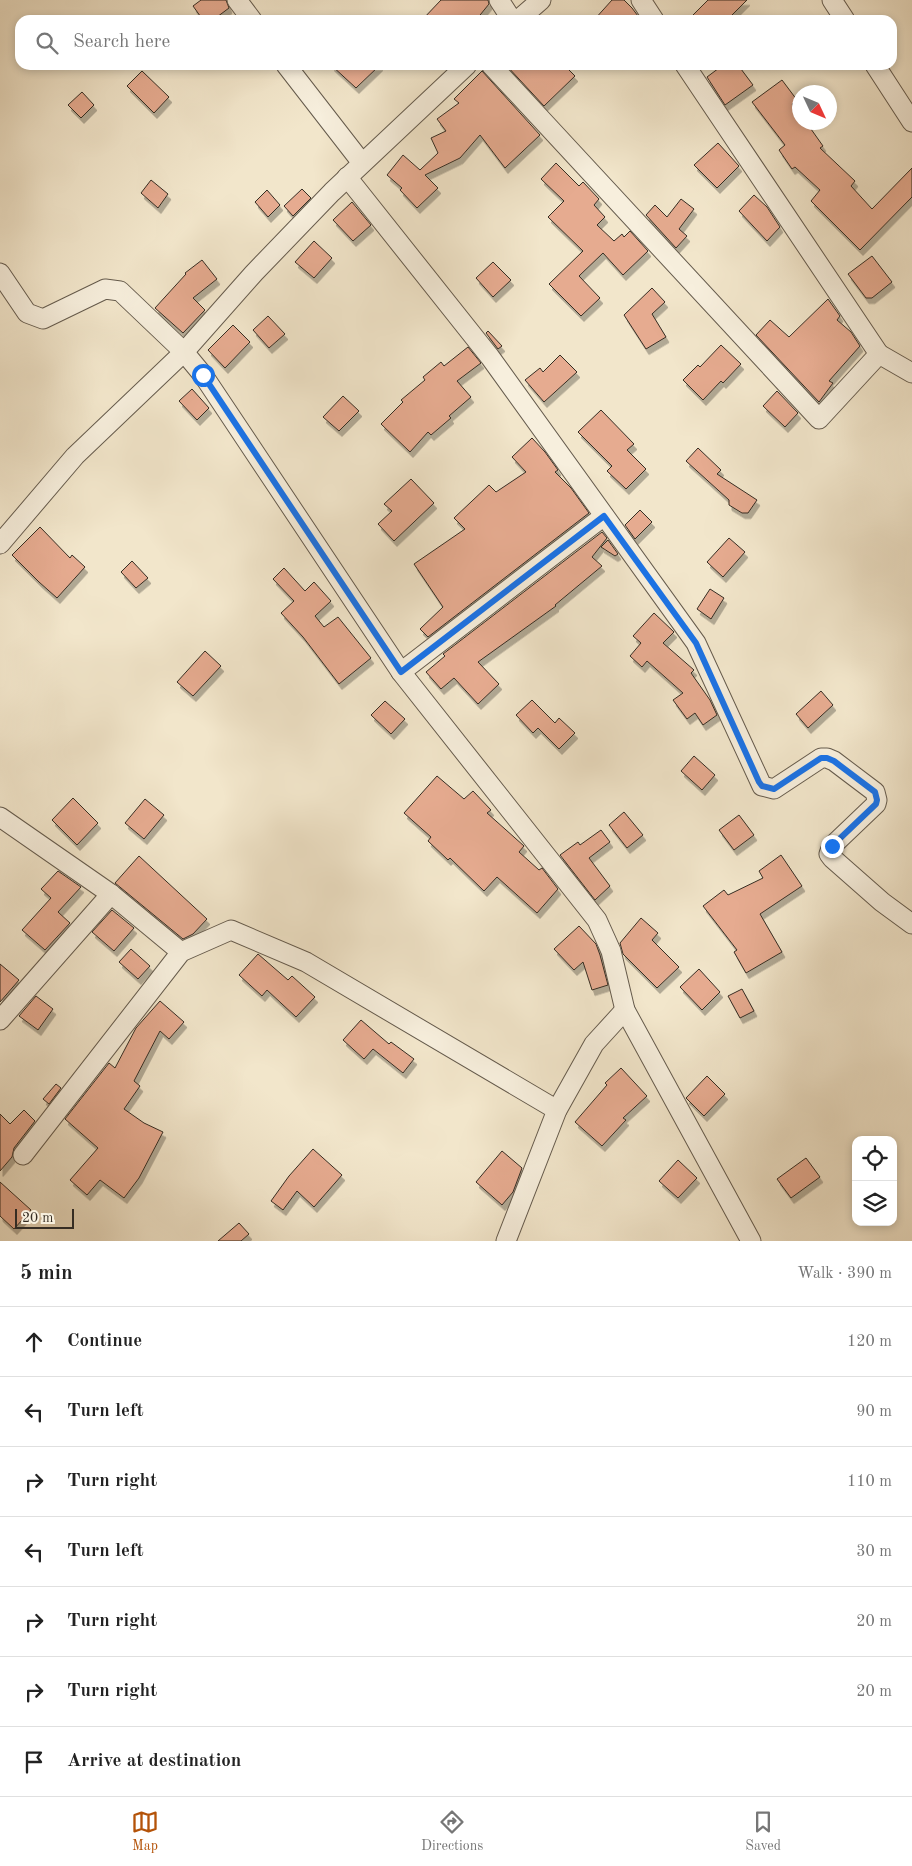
<!DOCTYPE html>
<html lang="en">
<head>
<meta charset="utf-8">
<style>
  body { margin:0; font-family:"Old Standard TT",serif; background:#f6f6f6; color:#222 }
  .controls { position:absolute; right:15px; bottom:15px; display:grid; overflow:hidden; border-radius:10px; box-shadow:0 2px 8px #0003 }
  .controls button { width:45px; height:45px; display:grid; place-items:center; padding:0; border:0; border-bottom:1px solid #e0e0e0; background:#fff; color:#222; font:25px sans-serif }
  .compass { position:absolute; left:792px; top:85px; width:45px; height:45px; border-radius:50%; background:#fff; box-shadow:0 2px 8px #0003; rotate:134deg }
  .scale { position:absolute; left:15px; bottom:12px; width:59px; box-sizing:border-box; padding-left:5px; border:2px solid #362d23; border-top:0; font-size:14px; line-height:18px; white-space:nowrap; color:#362d23; -webkit-text-stroke:4px #f7efdd; paint-order:stroke }
  .stop { position:absolute; width:15px; height:15px; margin:-11px; border:4px solid #1a73e8; border-radius:50%; background:#fff }
  .stop.end { background:#1a73e8; border-color:#fff; box-shadow:0 1px 5px #0008 }
  .list { margin:0; padding:0; list-style:none }
  h2 { display:flex; justify-content:space-between; align-items:center; height:65px; margin:0; padding:0 20px; font-size:21px }
  h2 small { font-size:16px; font-weight:400; color:#767676 }
  .list li { display:grid; grid-template-columns:32px 1fr auto; gap:15px; align-items:center; box-sizing:border-box; height:70px; padding:0 20px; border-top:1px solid #e0e0e0 }
  .list b { display:block; font-size:19px; white-space:nowrap }
  .list em { font-size:16px; font-style:normal; color:#767676 }
  .icon { flex:none; width:28px; height:28px; fill:none; stroke:currentColor; stroke-width:2; stroke-linecap:round; stroke-linejoin:round }
  .map { position:relative; flex:none; width:912px; height:1241px; overflow:hidden }
  .search { position:absolute; background:#fff; box-shadow:0 2px 8px #0003; left:15px; right:15px; top:15px; height:55px; display:flex; align-items:center; gap:12px; box-sizing:border-box; padding:0 18px; border-radius:15px; color:#767676; font-size:19px }
  .sheet { height:555px; background:#fff }
  nav { display:flex; justify-content:space-around; align-items:center; box-sizing:border-box; height:70px; border-top:1px solid #e0e0e0; background:#fff; font-size:14px; color:#767676 }
  nav a { display:grid; justify-items:center; gap:2px }
  nav .on { color:#b45309 }
  .map>svg:first-child { display:block }
  .building { fill:#e6ab90; stroke:#362d23; filter:url(#shadow) }
  .lines { fill:none; stroke-linecap:round; stroke-linejoin:round }
  .street-casing { stroke:#655b4d; stroke-width:21 }
  .street { stroke:#f7efdd; stroke-width:19 }
  .route { stroke:#1a73e8; stroke-width:6 }
</style>
</head>
<body>
<div class="map">
<svg width="912" height="1241" viewBox="0 0 912 1241">
  <defs>
    <filter id="shadow"><feDropShadow dx="3" dy="5.5" stdDeviation="0" flood-color="#0004"/></filter>
  </defs>
  <rect width="100%" height="100%" fill="#f2e6cb"/>
  <filter id="stains"><feTurbulence type="fractalNoise" baseFrequency=".004" numOctaves="4"/><feColorMatrix values="0 0 0 0 .2 0 0 0 0 .09 0 0 0 0 .02 0 0 0 .5 -.17"/></filter>
  <radialGradient id="worn" r=".72"><stop offset=".6" stop-color="#630" stop-opacity="0"/><stop offset="1" stop-color="#630" stop-opacity=".3"/></radialGradient>
  <g class="building">
    <polygon points="201,0 226,0 229,8 213,20 203,20 193,6"/>
    <polygon points="441,0 488,0 489,4 476,20 422,20"/>
    <polygon points="612,0 624,0 632,8 641,20 594,20"/>
    <polygon points="708,0 747,0 727,20 688,20"/>
    <polygon points="331,65 380,65 356,88"/>
    <polygon points="506,65 564,65 575,76 544,106"/>
    <polygon points="723,65 738,65 753,85 725,105 707,77"/>
    <polygon points="142,71 169,97 154,113 127,86"/>
    <polygon points="482,71 540,135 505,168 480,135 460,158 425,175 438,188 417,208 400,190 402,188 387,175 403,155 420,170 438,153 431,138 446,131 437,119 459,103 454,99"/>
    <polygon points="782,80 797,100 792,104 800,114 800,122 806,122 823,146 820,148 855,181 851,186 872,209 912,168 912,197 860,250 811,201 820,190 795,167 792,169 779,150 785,145 752,102"/>
    <polygon points="82,92 94,105 81,118 68,105"/>
    <polygon points="718,143 739,166 717,188 694,165"/>
    <polygon points="556,163 579,186 583,182 599,199 594,205 605,217 597,225 614,241 622,234 624,237 630,231 648,251 623,275 603,253 579,276 600,298 581,316 549,284 583,251 548,217 564,201 541,179"/>
    <polygon points="151,180 168,194 158,208 141,193"/>
    <polygon points="302,189 311,198 293,216 284,206"/>
    <polygon points="267,190 280,205 268,217 255,202"/>
    <polygon points="754,195 767,207 780,227 767,241 739,211"/>
    <polygon points="681,199 694,209 679,229 687,236 676,248 646,215 655,205 667,217"/>
    <polygon points="352,202 371,225 353,241 333,220"/>
    <polygon points="314,241 332,258 314,278 295,262"/>
    <polygon points="872,256 892,282 872,298 866,298 848,274"/>
    <polygon points="202,260 217,279 193,298 205,310 183,333 155,308 186,274 185,273"/>
    <polygon points="493,262 511,280 493,297 476,278"/>
    <polygon points="652,288 665,302 652,314 666,337 646,349 624,315"/>
    <polygon points="828,299 840,316 837,320 851,332 860,346 829,381 833,383 819,402 756,335 770,320 789,337"/>
    <polygon points="268,316 285,334 269,348 253,330"/>
    <polygon points="233,325 250,342 225,368 208,350"/>
    <polygon points="488,331 502,346 498,349 486,333"/>
    <polygon points="721,345 741,364 723,383 721,381 703,400 683,380 698,365 700,367"/>
    <polygon points="468,347 481,363 457,381 471,397 449,416 451,418 431,435 428,432 410,452 381,424 403,402 401,400 425,380 423,377 441,362 444,366"/>
    <polygon points="560,355 577,372 544,402 525,380 540,368 543,372"/>
    <polygon points="192,389 209,408 197,420 179,401"/>
    <polygon points="777,391 798,413 785,427 763,406"/>
    <polygon points="343,396 359,411 339,431 323,417"/>
    <polygon points="601,410 634,444 627,450 646,469 626,489 607,471 612,466 578,432"/>
    <polygon points="532,438 545,452 558,470 555,472 571,488 589,513 428,637 420,629 443,607 414,564 465,529 454,518 489,485 496,492 526,472 512,457"/>
    <polygon points="698,448 721,470 717,474 757,500 748,513 742,513 729,505 729,500 686,461"/>
    <polygon points="411,479 434,503 394,541 378,524 392,511 384,504"/>
    <polygon points="640,510 652,522 635,539 625,525"/>
    <polygon points="40,527 70,558 72,555 85,567 57,598 39,582 12,555"/>
    <polygon points="602,532 607,538 592,557 602,566 555,605 556,606 478,662 499,684 478,704 454,678 441,689 426,672 445,656 443,654"/>
    <polygon points="729,538 745,552 723,577 707,562"/>
    <polygon points="608,540 618,554 615,556 601,547"/>
    <polygon points="132,561 148,578 136,588 121,572"/>
    <polygon points="284,568 305,591 314,582 331,601 315,616 324,627 338,617 371,658 339,684 303,637 281,613 294,601 273,579"/>
    <polygon points="710,589 724,598 711,619 697,609"/>
    <polygon points="654,613 674,632 663,643 694,670 691,673 710,700 717,715 703,725 695,713 687,719 673,700 683,693 647,661 642,667 630,656 641,643 633,636"/>
    <polygon points="205,651 221,666 193,696 177,682"/>
    <polygon points="821,691 833,705 808,728 796,714"/>
    <polygon points="532,700 555,723 559,718 575,733 559,749 538,728 533,733 516,715"/>
    <polygon points="385,701 405,719 391,734 371,715"/>
    <polygon points="694,756 715,775 702,790 681,771"/>
    <polygon points="437,776 464,799 473,791 491,810 487,813 524,846 519,852 539,870 542,868 558,889 537,913 497,877 484,891 450,858 448,860 428,841 431,837 404,813"/>
    <polygon points="73,798 98,823 77,845 52,820"/>
    <polygon points="145,799 164,815 144,839 125,823"/>
    <polygon points="624,812 643,835 627,848 609,825"/>
    <polygon points="739,815 754,835 734,850 719,830"/>
    <polygon points="601,830 610,842 589,858 610,886 595,900 560,855 578,842 580,845"/>
    <polygon points="781,855 802,886 760,914 782,952 746,973 734,952 737,950 703,906 724,890 728,895 763,878 759,871"/>
    <polygon points="139,856 207,919 193,934 183,939 115,883"/>
    <polygon points="58,871 81,887 58,912 70,923 45,950 22,930 51,898 41,889"/>
    <polygon points="112,910 134,928 114,951 92,932"/>
    <polygon points="641,918 658,933 652,940 679,967 657,988 623,954 620,943"/>
    <polygon points="579,926 596,944 600,955 608,985 592,990 583,962 574,970 554,949"/>
    <polygon points="131,949 150,966 138,979 119,962"/>
    <polygon points="258,954 288,980 292,976 315,997 296,1017 267,990 262,996 239,975"/>
    <polygon points="0,964 19,980 0,1002"/>
    <polygon points="699,969 720,992 702,1010 680,987"/>
    <polygon points="742,989 754,1011 740,1018 728,996"/>
    <polygon points="36,996 53,1009 38,1030 19,1016"/>
    <polygon points="160,1001 184,1022 169,1039 160,1031 134,1081 140,1086 124,1109 144,1123 163,1132 139,1178 124,1198 100,1180 87,1195 70,1180 98,1148 65,1119 109,1063 115,1068 136,1028"/>
    <polygon points="361,1020 389,1044 391,1042 414,1059 403,1073 373,1049 364,1059 343,1040"/>
    <polygon points="621,1068 647,1096 623,1118 626,1120 602,1146 575,1122 607,1085 605,1083"/>
    <polygon points="707,1076 725,1094 704,1116 686,1098"/>
    <polygon points="56,1084 61,1088 49,1104 43,1099"/>
    <polygon points="24,1110 35,1121 14,1148 12,1157 0,1171 0,1114 10,1124"/>
    <polygon points="313,1149 342,1175 314,1207 297,1191 283,1210 271,1201 289,1176"/>
    <polygon points="502,1151 522,1168 513,1192 502,1205 476,1182"/>
    <polygon points="806,1158 820,1177 791,1198 777,1179"/>
    <polygon points="678,1160 697,1178 678,1198 659,1181"/>
    <polygon points="0,1182 31,1210 14,1229 0,1216"/>
    <polygon points="239,1223 249,1234 241,1241 218,1241"/>
  </g>
  <g class="lines">
    <g class="street-casing">
      <g id="street">
        <polyline points="237,0 252,20"/>
        <polyline points="499,0 512,20"/>
        <polyline points="641,0 654,20"/>
        <polyline points="832,0 845,20"/>
        <polyline points="518,20 541,0"/>
        <polyline points="286,65 362,163"/>
        <polyline points="491,65 819,419 879,354 912,373"/>
        <polyline points="685,65 879,354"/>
        <polyline points="875,65 912,122"/>
        <polyline points="347,177 490,357 696,643 762,786 774,789 821,758 827,758 834,761 875,792 877,800 876,804 832,846 829,854 832,858 882,902 912,924"/>
        <polyline points="0,273 27,313 43,319 105,289 120,291 184,352 203,375 401,672 597,920 611,951 625,1010 751,1241"/>
        <polyline points="0,544 75,456 184,352 254,273 332,192 467,65"/>
        <polyline points="401,672 604,516"/>
        <polyline points="0,817 111,894 181,952"/>
        <polyline points="0,1020 111,894"/>
        <polyline points="23,1155 181,952 231,930 306,962 557,1110"/>
        <polyline points="506,1241 557,1110 594,1044 625,1010"/>
      </g>
    </g>
    <use href="#street" class="street"/>
  </g>
  <g class="lines">
    <polyline class="route" points="203,375 401,672 604,516 696,643 759,782 762,786 774,789 821,758 827,758 834,761 875,792 877,800 876,804 832,846"/>
  </g>
  <rect width="100%" height="100%" filter="url(#stains)"/>
  <rect width="100%" height="100%" fill="url(#worn)"/>
</svg>
<div class="controls">
<button><svg class="icon" aria-label="locate" viewBox="0 0 24 24"><circle cx="12" cy="12" r="6"/><path d="M12 2v4M12 18v4M2 12h4M18 12h4"/></svg></button>
<button><svg class="icon" aria-label="layers" viewBox="0 0 24 24"><path d="M12 4l9 5-9 5-9-5zM3 14l9 5 9-5"/></svg></button>
</div>
<svg class="compass" viewBox="-18 -18 36 36"><path d="M0-13l5 13h-10z" fill="#e53935"/><path d="M0 13l5-13h-10z" fill="#767676"/></svg>
<div class="scale">20 m</div>
<div class="stop" style="left:203px;top:375px"></div>
<div class="stop end" style="left:832px;top:846px"></div>
<div class="search"><svg class="icon" aria-label="search" viewBox="0 0 24 24"><circle cx="10" cy="10" r="6"/><path d="M15 15l6 6"/></svg>Search here</div>
</div>
<section class="sheet">
<h2>5 min<small>Walk · 390 m</small></h2>
<ul class="list">
<li><svg class="icon" aria-label="ahead" viewBox="0 0 24 24"><path d="M12 20V5M6 11l6-6 6 6"/></svg><div><b>Continue</b></div><em>120 m</em></li>
<li><svg class="icon" aria-label="left" viewBox="0 0 24 24"><path d="M17 20v-9H6M10 6l-5 5 5 5"/></svg><div><b>Turn left</b></div><em>90 m</em></li>
<li><svg class="icon" aria-label="right" viewBox="0 0 24 24"><path d="M7 20v-9h11M14 6l5 5-5 5"/></svg><div><b>Turn right</b></div><em>110 m</em></li>
<li><svg class="icon" aria-label="left" viewBox="0 0 24 24"><path d="M17 20v-9H6M10 6l-5 5 5 5"/></svg><div><b>Turn left</b></div><em>30 m</em></li>
<li><svg class="icon" aria-label="right" viewBox="0 0 24 24"><path d="M7 20v-9h11M14 6l5 5-5 5"/></svg><div><b>Turn right</b></div><em>20 m</em></li>
<li><svg class="icon" aria-label="right" viewBox="0 0 24 24"><path d="M7 20v-9h11M14 6l5 5-5 5"/></svg><div><b>Turn right</b></div><em>20 m</em></li>
<li><svg class="icon" aria-label="arrive" viewBox="0 0 24 24"><path d="M6 21V4h12l-3 4 3 4H6"/></svg><div><b>Arrive at destination</b></div></li>
</ul>
</section>
<nav>
<a class="on"><svg class="icon" aria-label="map" viewBox="0 0 24 24"><path d="M3 6l6-2 6 2 6-2v14l-6 2-6-2-6 2zM9 4v14M15 6v14"/></svg>Map</a>
<a><svg class="icon" aria-label="directions" viewBox="0 0 24 24"><path d="M12 3l9 9-9 9-9-9zM9 14v-3h6M13 9l2 2-2 2"/></svg>Directions</a>
<a><svg class="icon" aria-label="saved" viewBox="0 0 24 24"><path d="M7 4h10v16l-5-4-5 4z"/></svg>Saved</a>
</nav>
</body>
</html>
